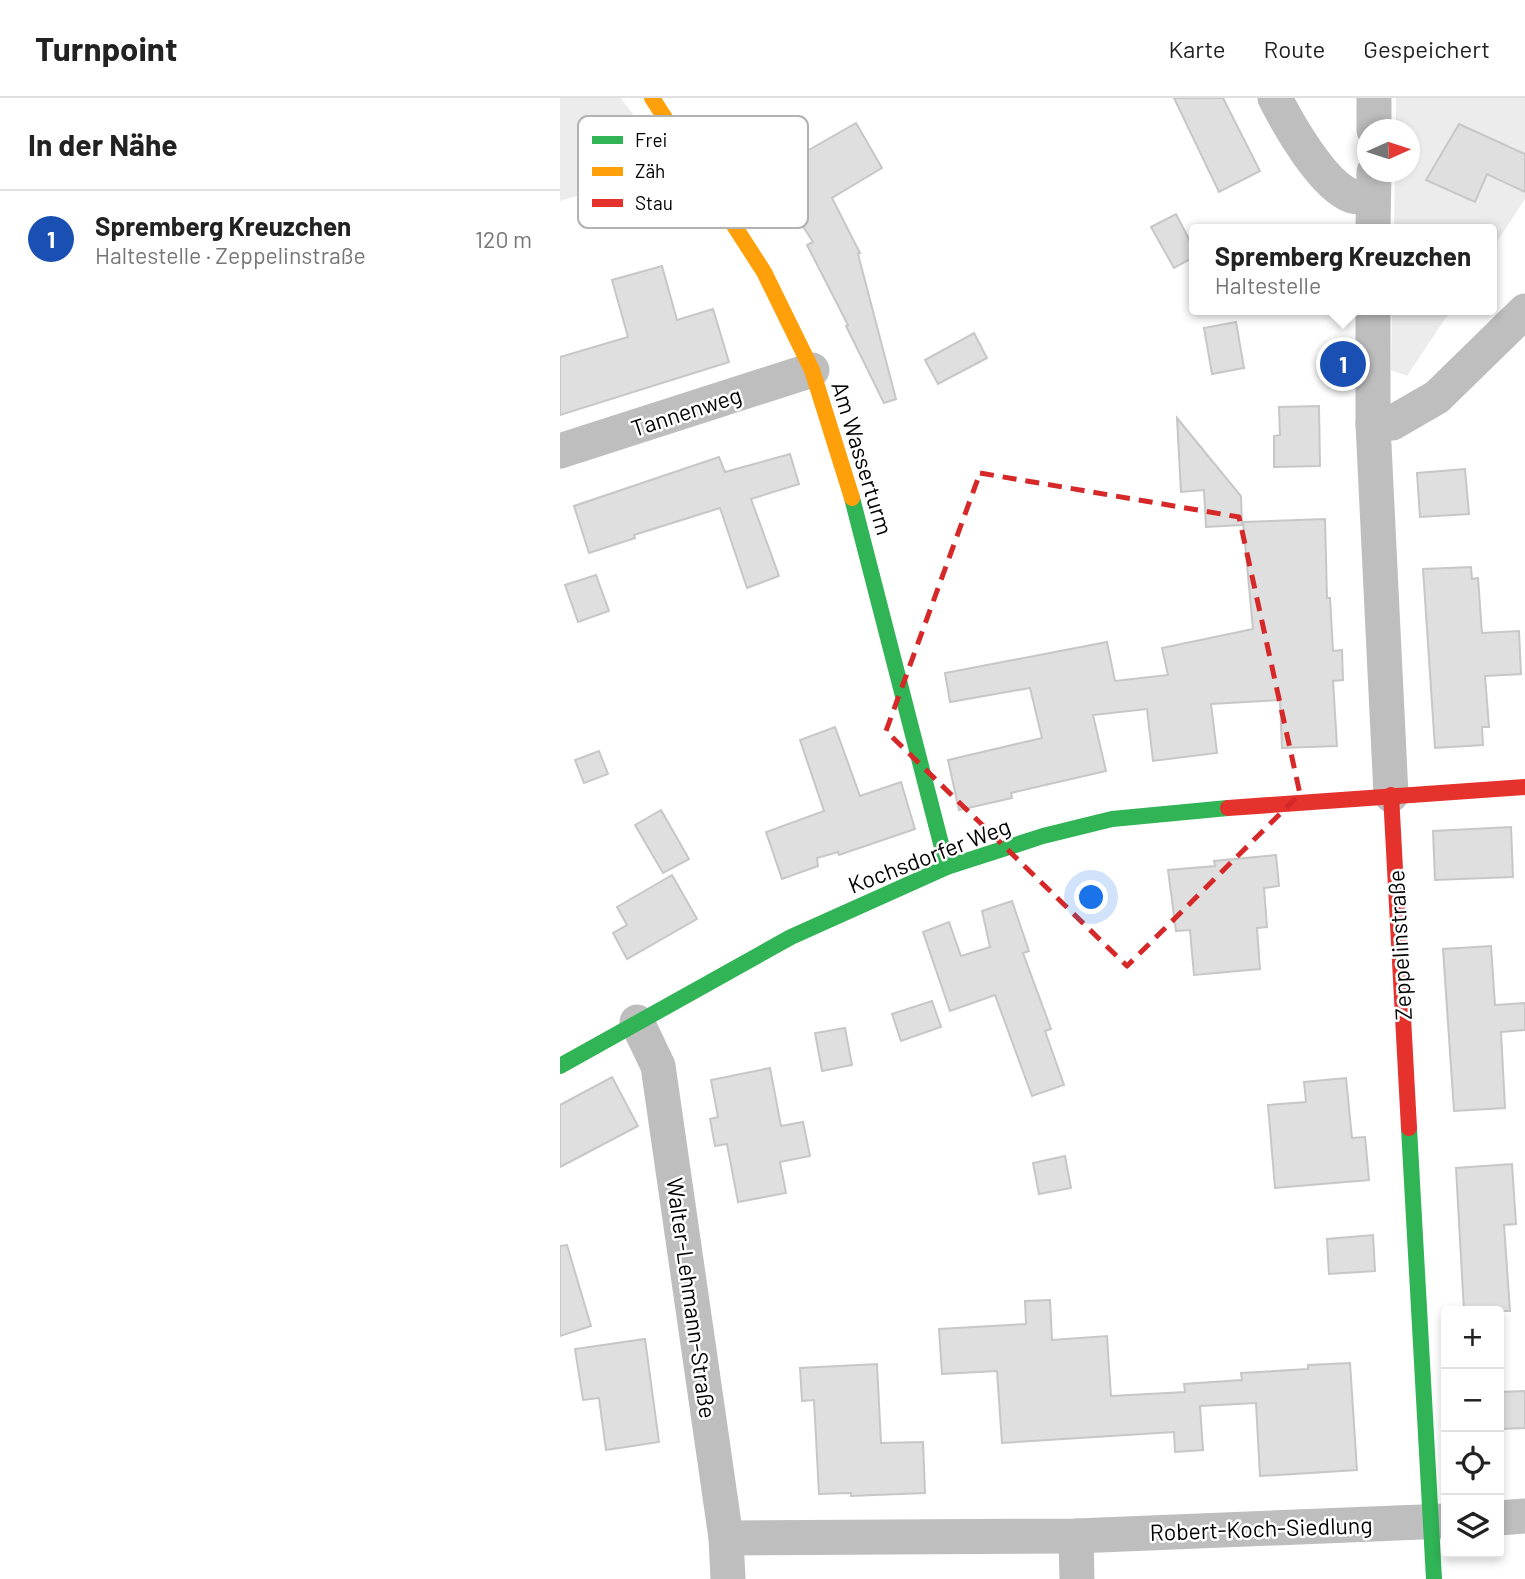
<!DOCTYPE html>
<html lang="de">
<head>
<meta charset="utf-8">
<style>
  body { margin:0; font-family:Barlow,sans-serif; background:#f6f6f6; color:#222 }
  .controls { position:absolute; right:21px; bottom:21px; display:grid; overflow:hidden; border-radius:7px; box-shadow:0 4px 10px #0003 }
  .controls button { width:63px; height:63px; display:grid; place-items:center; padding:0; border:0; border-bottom:2px solid #e0e0e0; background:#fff; color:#222; font:35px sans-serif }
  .compass { position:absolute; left:797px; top:21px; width:63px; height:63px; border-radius:50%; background:#fff; box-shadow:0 4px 10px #0003; rotate:87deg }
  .you { position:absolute; left:532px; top:800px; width:24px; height:24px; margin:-18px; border:5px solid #fff; border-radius:50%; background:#1a73e8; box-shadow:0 0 0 10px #1a73e833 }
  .badge { display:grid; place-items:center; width:46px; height:46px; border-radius:50%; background:#0f766e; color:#fff; font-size:23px; font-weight:700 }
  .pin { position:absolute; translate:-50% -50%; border:4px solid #fff; box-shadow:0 2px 7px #0006 }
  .popup { position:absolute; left:629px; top:126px; width:308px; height:91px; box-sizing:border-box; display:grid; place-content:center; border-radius:7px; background:#fff; filter:drop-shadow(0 2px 5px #0005); font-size:23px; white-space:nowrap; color:#767676 }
  .popup b { font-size:26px; color:#222 }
  .popup::after { content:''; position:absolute; left:50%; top:100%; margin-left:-14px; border:14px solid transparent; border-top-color:#fff }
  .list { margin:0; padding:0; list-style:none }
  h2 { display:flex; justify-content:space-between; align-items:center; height:91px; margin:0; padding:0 28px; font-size:30px }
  h2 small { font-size:23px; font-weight:400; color:#767676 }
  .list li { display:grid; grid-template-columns:46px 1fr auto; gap:21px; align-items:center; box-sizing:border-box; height:98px; padding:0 28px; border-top:2px solid #e0e0e0 }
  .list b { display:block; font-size:26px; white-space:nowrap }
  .list p { margin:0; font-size:23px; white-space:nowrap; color:#767676 }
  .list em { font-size:23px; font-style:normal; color:#767676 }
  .icon { flex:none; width:38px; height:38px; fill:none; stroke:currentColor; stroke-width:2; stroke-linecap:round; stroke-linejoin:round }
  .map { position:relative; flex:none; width:965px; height:1481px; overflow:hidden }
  header { display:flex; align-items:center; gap:42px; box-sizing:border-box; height:98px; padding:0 35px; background:#fff; border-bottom:2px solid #e0e0e0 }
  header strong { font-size:33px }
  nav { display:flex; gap:38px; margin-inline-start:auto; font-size:24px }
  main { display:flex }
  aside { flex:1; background:#fff }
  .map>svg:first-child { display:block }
  .green { fill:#ececec }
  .building { fill:#dfdfdf; stroke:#c7c7c7; stroke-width:2 }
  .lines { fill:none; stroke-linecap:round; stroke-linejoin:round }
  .street { stroke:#bebebe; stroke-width:35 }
  .fast { stroke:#30b455; stroke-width:16 }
  .slow { stroke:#ff9f0a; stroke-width:16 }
  .jam { stroke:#e5322d; stroke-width:16 }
  .marked { fill:none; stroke:#d62828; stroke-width:5; stroke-dasharray:14 9; stroke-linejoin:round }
  .labels { text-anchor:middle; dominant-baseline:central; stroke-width:5; stroke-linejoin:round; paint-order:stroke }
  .street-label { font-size:23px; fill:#000; stroke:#fff }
  .key { fill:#fff; stroke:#b2b2b2; stroke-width:2 }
  .key-label { font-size:19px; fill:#000 }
</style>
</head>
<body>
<header>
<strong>Turnpoint</strong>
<nav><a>Karte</a><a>Route</a><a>Gespeichert</a></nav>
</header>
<main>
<aside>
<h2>In der Nähe<small></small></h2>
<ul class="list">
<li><span class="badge" style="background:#1a4fb4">1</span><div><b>Spremberg Kreuzchen</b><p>Haltestelle · Zeppelinstraße</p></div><em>120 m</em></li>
</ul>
</aside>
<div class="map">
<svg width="965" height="1481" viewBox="0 0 965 1481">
  <rect width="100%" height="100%" fill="#fff"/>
  <g class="green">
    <polygon points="0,0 61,0 111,69 0,103"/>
    <polygon points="836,0 965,0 965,101 932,151 932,131 834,131 835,74 850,74 850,32 836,31"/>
    <polygon points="832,212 891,212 847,278 831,272"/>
  </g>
  <g class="building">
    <polygon points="614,0 663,0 700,73 659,94"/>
    <polygon points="296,25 322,70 272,100 300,155 298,156 336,301 324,305 286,228 288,227 247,147 253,144 200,61 238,37 247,53"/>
    <polygon points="899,26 965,56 965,94 927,76 915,104 866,82"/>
    <polygon points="616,116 634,151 634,159 614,170 591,129"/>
    <polygon points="102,168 117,222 153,211 169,264 0,317 0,259 68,239 52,182"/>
    <polygon points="676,224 684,270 652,276 644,230"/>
    <polygon points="414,235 427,260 378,286 365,262"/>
    <polygon points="759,308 760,368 714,369 714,338 720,337 719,309"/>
    <polygon points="617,320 681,398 682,427 646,429 644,392 621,394"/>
    <polygon points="230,356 239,386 191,401 219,478 187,490 160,410 74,437 75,440 29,455 14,408 159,359 165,374"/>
    <polygon points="905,371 909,416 860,419 857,375"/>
    <polygon points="765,421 767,500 770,500 773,553 782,552 783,582 773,583 777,648 722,650 720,602 651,606 657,655 593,663 587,611 533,617 546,673 451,695 452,700 399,712 388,662 482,640 470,590 390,604 385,575 547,544 555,583 608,577 602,550 693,531 683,424"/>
    <polygon points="911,469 912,481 918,480 922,535 959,533 961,576 925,578 929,629 922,629 923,647 875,650 863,471"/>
    <polygon points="36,477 49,513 18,524 5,487"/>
    <polygon points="275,629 300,698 341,684 355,731 279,757 278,754 257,760 258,768 222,781 206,734 264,713 240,642"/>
    <polygon points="39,653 48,676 24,685 15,662"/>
    <polygon points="101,712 129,761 103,775 75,727"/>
    <polygon points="951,729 953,779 875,782 873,733"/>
    <polygon points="716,757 719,788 704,790 707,829 697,830 700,871 634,877 630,832 616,833 608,772 655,768 654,763"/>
    <polygon points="112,777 137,821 67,861 53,835 67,827 57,809"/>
    <polygon points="452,803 469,853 463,855 491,931 485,933 504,987 472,998 435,897 390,913 363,834 389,824 401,858 430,849 422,813"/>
    <polygon points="931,848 935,907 965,905 965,932 941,934 945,1010 894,1013 883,851"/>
    <polygon points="372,903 381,929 341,943 332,916"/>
    <polygon points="285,930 292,967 262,973 255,935"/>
    <polygon points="210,970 221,1028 243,1024 250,1058 220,1064 226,1095 178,1104 167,1046 155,1048 150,1021 158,1019 151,982"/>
    <polygon points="52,979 78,1028 0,1069 0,1007"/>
    <polygon points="786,980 792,1040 805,1039 809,1082 715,1090 708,1007 746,1004 744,984"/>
    <polygon points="505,1058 511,1090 479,1096 473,1065"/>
    <polygon points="952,1066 956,1126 944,1127 950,1213 904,1213 896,1070"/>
    <polygon points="813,1137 815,1173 769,1176 767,1141"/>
    <polygon points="7,1147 31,1228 0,1238 0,1148"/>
    <polygon points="490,1202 492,1242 547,1238 551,1298 625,1294 624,1286 682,1282 681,1275 748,1271 748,1267 790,1265 797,1372 700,1378 696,1305 640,1308 643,1352 615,1354 614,1334 442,1345 437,1273 382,1276 379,1231 466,1226 465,1203"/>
    <polygon points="85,1241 99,1344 46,1352 39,1300 23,1302 15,1251"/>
    <polygon points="317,1266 321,1345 363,1344 365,1395 291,1398 291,1395 259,1396 254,1302 242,1303 240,1270"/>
    <polygon points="965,1293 965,1330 939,1331 939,1294"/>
  </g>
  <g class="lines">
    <g class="street">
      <path d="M715,0c13,26 48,88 77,98 6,2 15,1 21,1"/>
      <polyline points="814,32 814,0"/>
      <polyline points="813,131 814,74"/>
      <polyline points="813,212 813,326 831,697"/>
      <polyline points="813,326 832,325 877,299 965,213"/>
      <polyline points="0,353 252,272"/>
      <polyline points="77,924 98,968 166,1440 168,1481"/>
      <polyline points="939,1420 965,1418"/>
      <polyline points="516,1438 517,1481"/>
      <polyline points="166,1440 516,1438 886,1423"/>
    </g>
    <g class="fast">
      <polyline points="292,400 387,769"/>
      <polyline points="0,968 231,839 387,769 483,738 552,721 668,710"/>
      <polyline points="849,1030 874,1481"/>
    </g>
    <polyline class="slow" points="92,0 204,174 252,272 292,400"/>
    <g class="jam">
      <polyline points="831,697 849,1030"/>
      <polyline points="668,710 965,689"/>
    </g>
  </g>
  <path class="marked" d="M420,375l259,44 61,277 -173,172 -241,-235z"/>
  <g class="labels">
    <g class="street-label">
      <text transform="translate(126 313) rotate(-18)">Tannenweg</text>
      <text transform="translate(303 360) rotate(73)">Am Wasserturm</text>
      <text transform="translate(369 757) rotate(-21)">Kochsdorfer Weg</text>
      <text transform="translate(839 847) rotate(-93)">Zeppelinstraße</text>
      <text transform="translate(132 1200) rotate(82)">Walter-Lehmann-Straße</text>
      <text transform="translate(701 1430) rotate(-2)">Robert-Koch-Siedlung</text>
    </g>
  </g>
  <rect x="18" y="18" width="230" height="112" rx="10" class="key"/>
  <rect x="32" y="38" width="31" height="8" fill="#30b455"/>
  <rect x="32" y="69" width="31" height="9" fill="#ff9f0a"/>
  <rect x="32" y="101" width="31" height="8" fill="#e5322d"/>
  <g class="key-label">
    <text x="75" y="49">Frei</text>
    <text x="75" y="80">Zäh</text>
    <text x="75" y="112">Stau</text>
  </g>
</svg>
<div class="controls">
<button>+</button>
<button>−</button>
<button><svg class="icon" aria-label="locate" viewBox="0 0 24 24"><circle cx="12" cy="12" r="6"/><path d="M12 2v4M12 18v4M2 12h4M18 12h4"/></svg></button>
<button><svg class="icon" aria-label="layers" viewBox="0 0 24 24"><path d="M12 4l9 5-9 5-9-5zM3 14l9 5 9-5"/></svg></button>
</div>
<svg class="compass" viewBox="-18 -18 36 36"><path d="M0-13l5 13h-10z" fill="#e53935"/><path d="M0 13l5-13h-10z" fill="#767676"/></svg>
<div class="you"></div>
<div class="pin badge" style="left:783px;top:266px;background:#1a4fb4">1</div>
<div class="popup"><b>Spremberg Kreuzchen</b>Haltestelle</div>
</div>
</main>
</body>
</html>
